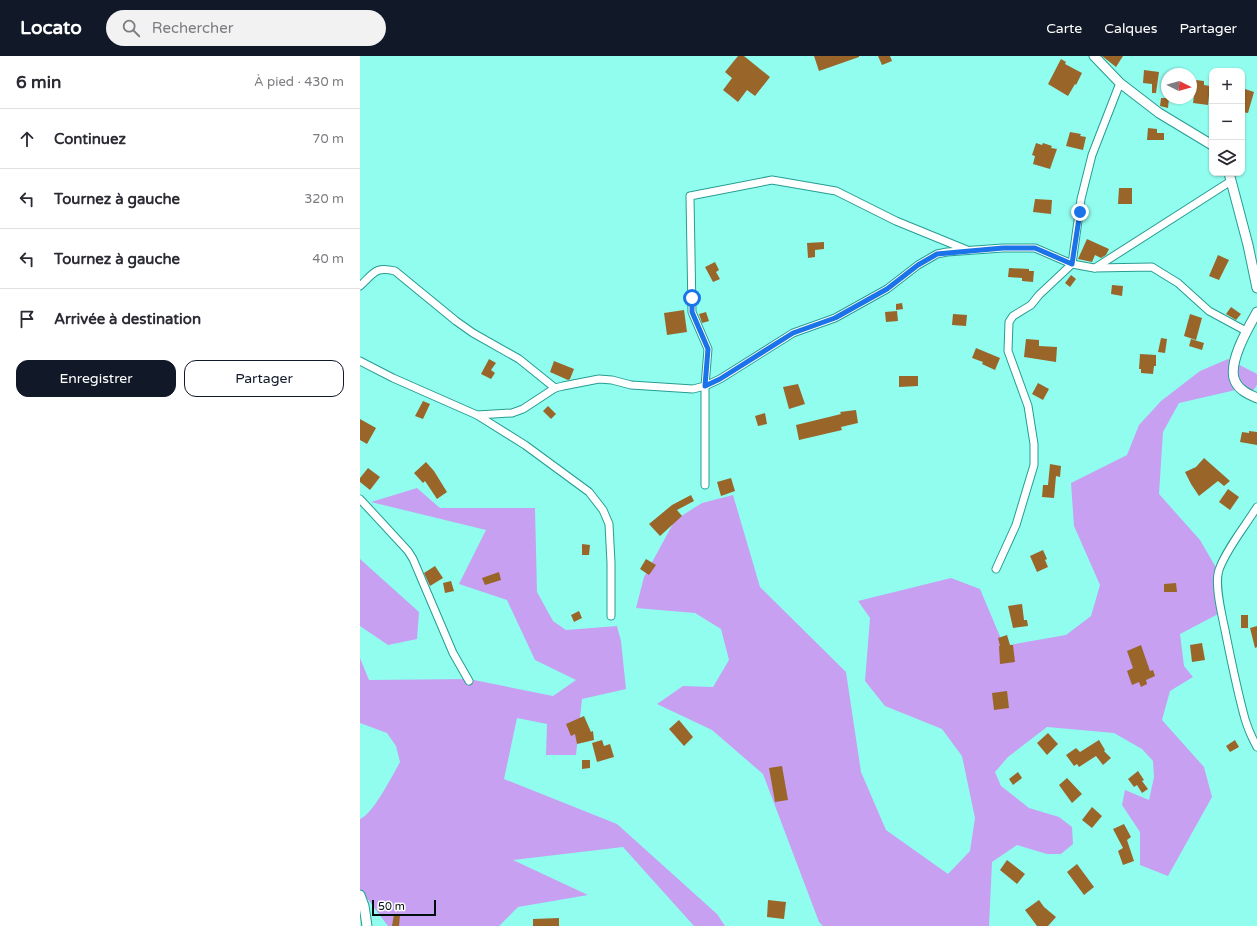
<!DOCTYPE html>
<html lang="fr">
<head>
<meta charset="utf-8">
<style>
  body { margin:0; font-family:"Varela Round",sans-serif; background:#f2f2f3; color:#2b2b33 }
  .controls { position:absolute; right:12px; top:12px; display:grid; overflow:hidden; border-radius:8px; box-shadow:0 1px 3px #0004 }
  .controls button { width:36px; height:36px; display:grid; place-items:center; padding:0; border:0; border-bottom:1px solid #e1e1e2; background:#fff; color:#2b2b33; font:20px sans-serif }
  .compass { position:absolute; left:801px; top:12px; width:36px; height:36px; border-radius:50%; background:#fff; box-shadow:0 1px 3px #0004; rotate:95deg }
  .scale { position:absolute; left:12px; bottom:10px; width:64px; box-sizing:border-box; padding-left:4px; border:2px solid #000f0d; border-top:0; font-size:11px; line-height:14px; white-space:nowrap; color:#000f0d; -webkit-text-stroke:3px #fff; paint-order:stroke }
  .stop { position:absolute; width:12px; height:12px; margin:-9px; border:3px solid #1a73e8; border-radius:50%; background:#fff }
  .stop.end { background:#1a73e8; border-color:#fff; box-shadow:0 1px 4px #0008 }
  .list { margin:0; padding:0; list-style:none }
  h2 { display:flex; justify-content:space-between; align-items:center; height:52px; margin:0; padding:0 16px; font-size:17px }
  h2 small { font-size:13px; font-weight:400; color:#7c7c81 }
  .list li { display:grid; grid-template-columns:26px 1fr auto; gap:12px; align-items:center; box-sizing:border-box; height:60px; padding:0 16px; border-top:1px solid #e1e1e2 }
  .list b { display:block; font-size:15px; white-space:nowrap }
  .list em { font-size:13px; font-style:normal; color:#7c7c81 }
  .actions { display:flex; gap:8px; padding:12px 16px }
  .actions a { flex:1; padding:9px 0; border:1px solid #111827; border-radius:12px; text-align:center; font-size:14px; color:#111827 }
  .actions .main { background:#111827; color:#fff }
  .icon { flex:none; width:22px; height:22px; fill:none; stroke:currentColor; stroke-width:2; stroke-linecap:round; stroke-linejoin:round }
  .map { position:relative; flex:none; width:897px; height:870px; overflow:hidden }
  header { display:flex; align-items:center; gap:24px; box-sizing:border-box; height:56px; padding:0 20px; background:#111827; color:#fff }
  header strong { font-size:19px }
  nav { display:flex; gap:22px; margin-inline-start:auto; font-size:14px }
  .search { width:280px; height:36px; background:#f2f2f3; display:flex; align-items:center; gap:10px; box-sizing:border-box; padding:0 14px; border-radius:22px; color:#7c7c81; font-size:15px }
  main { display:flex }
  aside { flex:1; background:#fff }
  .map>svg:first-child { display:block }
  .green { fill:#c7a0f1 }
  .building { fill:#9a6529 }
  .lines { fill:none; stroke-linecap:round; stroke-linejoin:round }
  .street-casing { stroke:#269d92; stroke-width:9 }
  .secondary-casing { stroke:#269d92; stroke-width:11 }
  .street { stroke:#fff; stroke-width:7 }
  .secondary { stroke:#fff; stroke-width:9 }
  .route { stroke:#1a73e8; stroke-width:5 }
</style>
</head>
<body>
<header>
<strong>Locato</strong>
<div class="search"><svg class="icon" aria-label="search" viewBox="0 0 24 24"><circle cx="10" cy="10" r="6"/><path d="M15 15l6 6"/></svg>Rechercher</div>
<nav><a>Carte</a><a>Calques</a><a>Partager</a></nav>
</header>
<main>
<aside>
<h2>6 min<small>À pied · 430 m</small></h2>
<ul class="list">
<li><svg class="icon" aria-label="ahead" viewBox="0 0 24 24"><path d="M12 20V5M6 11l6-6 6 6"/></svg><div><b>Continuez</b></div><em>70 m</em></li>
<li><svg class="icon" aria-label="left" viewBox="0 0 24 24"><path d="M17 20v-9H6M10 6l-5 5 5 5"/></svg><div><b>Tournez à gauche</b></div><em>320 m</em></li>
<li><svg class="icon" aria-label="left" viewBox="0 0 24 24"><path d="M17 20v-9H6M10 6l-5 5 5 5"/></svg><div><b>Tournez à gauche</b></div><em>40 m</em></li>
<li><svg class="icon" aria-label="arrive" viewBox="0 0 24 24"><path d="M6 21V4h12l-3 4 3 4H6"/></svg><div><b>Arrivée à destination</b></div></li>
</ul>
<div class="actions"><a class="main">Enregistrer</a><a>Partager</a></div>
</aside>
<div class="map">
<svg width="897" height="870" viewBox="0 0 897 870">
  <rect width="100%" height="100%" fill="#91fdef"/>
  <g class="green">
    <polygon points="868,303 897,318 897,329 890,339 880,333 819,347 803,376 799,438 840,484 858,515 862,556 820,578 824,610 833,621 810,635 802,664 844,711 852,741 808,820 780,809 780,776 762,749 765,734 789,744 794,721 793,705 782,693 754,677 687,671 648,701 635,716 641,730 669,752 699,761 712,771 713,788 701,798 687,798 657,789 632,806 629,870 463,870 459,866 403,718 352,674 297,648 323,630 353,631 369,604 361,573 335,557 276,552 284,521 315,464 342,447 373,439 400,531 486,616 501,716 526,774 588,818 610,795 615,762 602,700 582,673 525,650 505,625 510,562 498,545 591,522 620,533 644,590 706,579 731,560 740,529 714,470 711,427 767,399 779,369 801,345 840,315"/>
    <path d="M57,432l23,20h95l2,84 16,29 13,9 51,-4 4,15 5,48 -44,10 -6,56h-30l1,-31 -30,-6 -13,61 113,45 100,90 8,12h-31l-71,-79 -110,13 75,35 -70,12 -19,19h-111l-28,-37v-70c14,-6 32,-43 40,-57l-4,-16 -9,-13 -27,-10v-65l9,22 100,-1 84,17 23,-16 -41,-20 -28,-60 -48,-16 27,-54 -115,-28z"/>
    <polygon points="0,503 59,556 57,583 28,589 0,570"/>
  </g>
  <g class="building">
    <polygon points="378,0 384,0 410,21 395,40 387,34 378,46 363,34 372,22 365,16"/>
    <polygon points="454,0 499,0 499,1 459,15"/>
    <polygon points="518,0 530,0 532,5 522,9"/>
    <polygon points="742,0 763,0 756,11"/>
    <polygon points="701,3 706,6 705,8 722,17 716,29 715,28 708,40 688,28"/>
    <polygon points="784,14 799,16 796,37 792,37 792,28 783,27"/>
    <polygon points="836,24 844,25 844,29 850,30 848,49 833,47"/>
    <polygon points="882,32 894,36 888,57 882,56"/>
    <polygon points="801,42 809,42 808,52 800,50"/>
    <polygon points="788,72 797,73 797,77 804,77 804,84 787,84"/>
    <polygon points="710,76 721,78 720,80 726,81 723,94 706,90"/>
    <polygon points="676,87 682,89 683,87 692,90 691,92 697,93 690,113 673,108 675,100 672,99"/>
    <polygon points="759,132 772,132 772,148 758,148"/>
    <polygon points="675,143 692,144 691,158 673,156"/>
    <polygon points="727,183 749,193 746,199 741,202 735,199 732,206 718,203"/>
    <polygon points="464,186 464,193 455,194 455,201 448,202 447,187"/>
    <polygon points="858,199 869,204 859,224 849,220"/>
    <polygon points="355,206 359,214 356,216 360,223 353,226 345,211"/>
    <polygon points="649,212 669,213 669,215 674,215 673,226 662,225 662,222 648,221"/>
    <polygon points="711,219 716,223 710,231 705,227"/>
    <polygon points="752,229 763,230 762,240 751,238"/>
    <polygon points="542,247 543,253 536,254 536,248"/>
    <polygon points="871,251 881,258 876,264 866,258"/>
    <polygon points="324,254 327,276 307,279 304,257"/>
    <polygon points="537,255 538,265 526,266 525,256"/>
    <polygon points="346,256 349,265 342,267 339,258"/>
    <polygon points="593,258 607,259 606,270 592,269"/>
    <polygon points="830,258 842,262 836,284 824,280"/>
    <polygon points="801,282 807,283 805,297 798,296"/>
    <polygon points="666,283 679,284 679,290 697,291 696,306 664,301"/>
    <polygon points="831,283 844,287 842,294 829,290"/>
    <polygon points="616,292 640,302 635,314 622,308 623,306 612,302"/>
    <polygon points="780,298 796,299 796,310 794,310 793,318 781,317 781,313 779,313"/>
    <polygon points="129,303 136,307 131,314 135,317 131,323 121,318"/>
    <polygon points="194,305 214,313 210,323 208,324 190,316"/>
    <polygon points="539,320 558,320 558,330 539,331"/>
    <polygon points="678,327 689,333 683,344 672,338"/>
    <polygon points="438,328 445,348 429,353 423,331"/>
    <polygon points="63,345 70,348 63,363 55,360"/>
    <polygon points="188,350 196,358 191,363 183,355"/>
    <polygon points="496,354 498,367 481,371 482,374 439,384 436,369 473,360 481,358 480,356"/>
    <polygon points="405,357 407,368 398,370 395,360"/>
    <polygon points="0,363 16,372 7,388 0,384"/>
    <polygon points="889,375 897,376 897,389 880,386 882,376 889,377"/>
    <polygon points="844,402 870,425 864,430 858,425 839,440 831,428 825,416 836,411"/>
    <polygon points="66,406 74,415 87,436 77,443 65,425 63,427 54,417"/>
    <polygon points="690,408 701,410 700,421 696,420 694,442 682,441 683,429 688,429"/>
    <polygon points="8,412 20,421 10,434 0,426 0,422"/>
    <polygon points="371,422 375,435 361,440 357,426"/>
    <polygon points="868,433 879,441 870,454 859,446"/>
    <polygon points="331,439 334,445 317,454 322,460 300,480 289,468 312,449"/>
    <polygon points="222,488 230,489 229,499 222,499"/>
    <polygon points="683,494 687,503 685,504 688,511 677,516 670,500"/>
    <polygon points="286,503 296,509 289,519 280,513"/>
    <polygon points="75,510 83,522 70,530 64,517"/>
    <polygon points="139,516 141,524 125,529 122,522"/>
    <polygon points="91,525 94,535 85,537 83,527"/>
    <polygon points="816,527 817,536 804,536 804,528"/>
    <polygon points="662,548 664,564 667,564 668,570 653,572 648,550"/>
    <polygon points="219,555 222,562 214,566 211,559"/>
    <rect x="881" y="559" width="7" height="13"/>
    <polygon points="897,570 897,591 895,592 890,572"/>
    <polygon points="647,579 650,589 653,589 655,606 640,608 639,590 640,590 638,582"/>
    <polygon points="842,587 845,604 832,606 830,589"/>
    <polygon points="781,589 790,615 793,614 795,620 786,624 787,628 781,631 779,626 772,629 767,615 773,612 767,595"/>
    <polygon points="647,635 649,652 634,654 632,637"/>
    <polygon points="224,660 231,676 233,675 234,684 217,688 215,678 211,680 206,668"/>
    <polygon points="319,664 333,681 324,690 309,673"/>
    <polygon points="688,677 698,688 687,699 677,687"/>
    <polygon points="242,684 244,690 250,688 254,701 237,706 232,687"/>
    <polygon points="739,684 745,694 744,695 751,702 743,709 736,700 719,711 717,708 714,710 706,699 716,692 720,696"/>
    <polygon points="875,684 879,691 870,696 866,690"/>
    <polygon points="222,704 230,704 230,712 222,713"/>
    <polygon points="422,710 428,744 415,746 409,712"/>
    <polygon points="778,715 784,724 782,725 788,733 782,737 777,729 774,731 768,723"/>
    <polygon points="658,716 662,722 653,729 649,723"/>
    <polygon points="707,722 722,738 712,747 699,729"/>
    <polygon points="732,751 742,760 732,772 722,764"/>
    <polygon points="764,768 771,781 767,784 774,805 763,809 758,795 763,792 753,773"/>
    <polygon points="647,804 665,818 657,828 640,814"/>
    <polygon points="717,808 734,831 724,839 707,816"/>
    <polygon points="408,844 426,846 424,863 407,861"/>
    <polygon points="679,844 684,851 696,861 688,870 677,870 665,854"/>
    <polygon points="34,858 40,859 39,870 32,870"/>
    <polygon points="199,862 199,870 173,870 173,863"/>
  </g>
  <g class="lines">
    <g class="street-casing">
      <g id="street">
        <polyline points="735,212 871,125"/>
        <path d="M0,230c14,-13 15,-20 35,-15l61,50 17,12 46,26 36,29"/>
        <polyline points="0,305 33,322 117,359 165,389 229,436 243,454 249,468 251,507 251,560"/>
        <polyline points="117,359 152,357 163,353 195,332 203,330 239,323 252,324 271,329 333,333 345,330 360,323 433,277 475,262 527,233 558,209 577,198 587,196 643,192 675,192 712,208 734,212 792,211 818,227 849,255 886,275"/>
        <polyline points="345,429 345,330 348,293 332,256 330,140 412,124 476,135 536,165 607,194"/>
        <polyline points="0,443 48,495 53,503 93,597 109,625"/>
        <path d="M897,451c-11,18 -32,44 -38,63 -5,14 3,45 6,60 6,30 12,60 20,89 3,10 7,19 12,28"/>
        <polyline points="636,513 656,469 674,409 674,388 668,350 648,295 649,266 653,260 671,249 679,239 712,208 721,143 732,99 760,27"/>
      </g>
    </g>
    <g class="secondary-casing">
      <g id="secondary">
        <polyline points="734,0 760,27 799,57 852,89"/>
        <polyline points="869,117 888,189 897,232"/>
        <path d="M897,256c-9,16 -30,52 -22,69 4,9 13,13 22,17"/>
        <polyline points="0,839 4,850 7,870"/>
      </g>
    </g>
    <use href="#street" class="street"/>
    <use href="#secondary" class="secondary"/>
  </g>
  <g class="lines">
    <polyline class="route" points="332,242 332,256 348,293 345,330 360,323 433,277 475,262 527,233 558,209 577,198 643,192 675,192 712,208 720,156"/>
  </g>
</svg>
<div class="controls">
<button>+</button>
<button>−</button>
<button><svg class="icon" aria-label="layers" viewBox="0 0 24 24"><path d="M12 4l9 5-9 5-9-5zM3 14l9 5 9-5"/></svg></button>
</div>
<svg class="compass" viewBox="-18 -18 36 36"><path d="M0-13l5 13h-10z" fill="#e53935"/><path d="M0 13l5-13h-10z" fill="#7c7c81"/></svg>
<div class="scale">50 m</div>
<div class="stop" style="left:332px;top:242px"></div>
<div class="stop end" style="left:720px;top:156px"></div>
</div>
</main>
</body>
</html>
